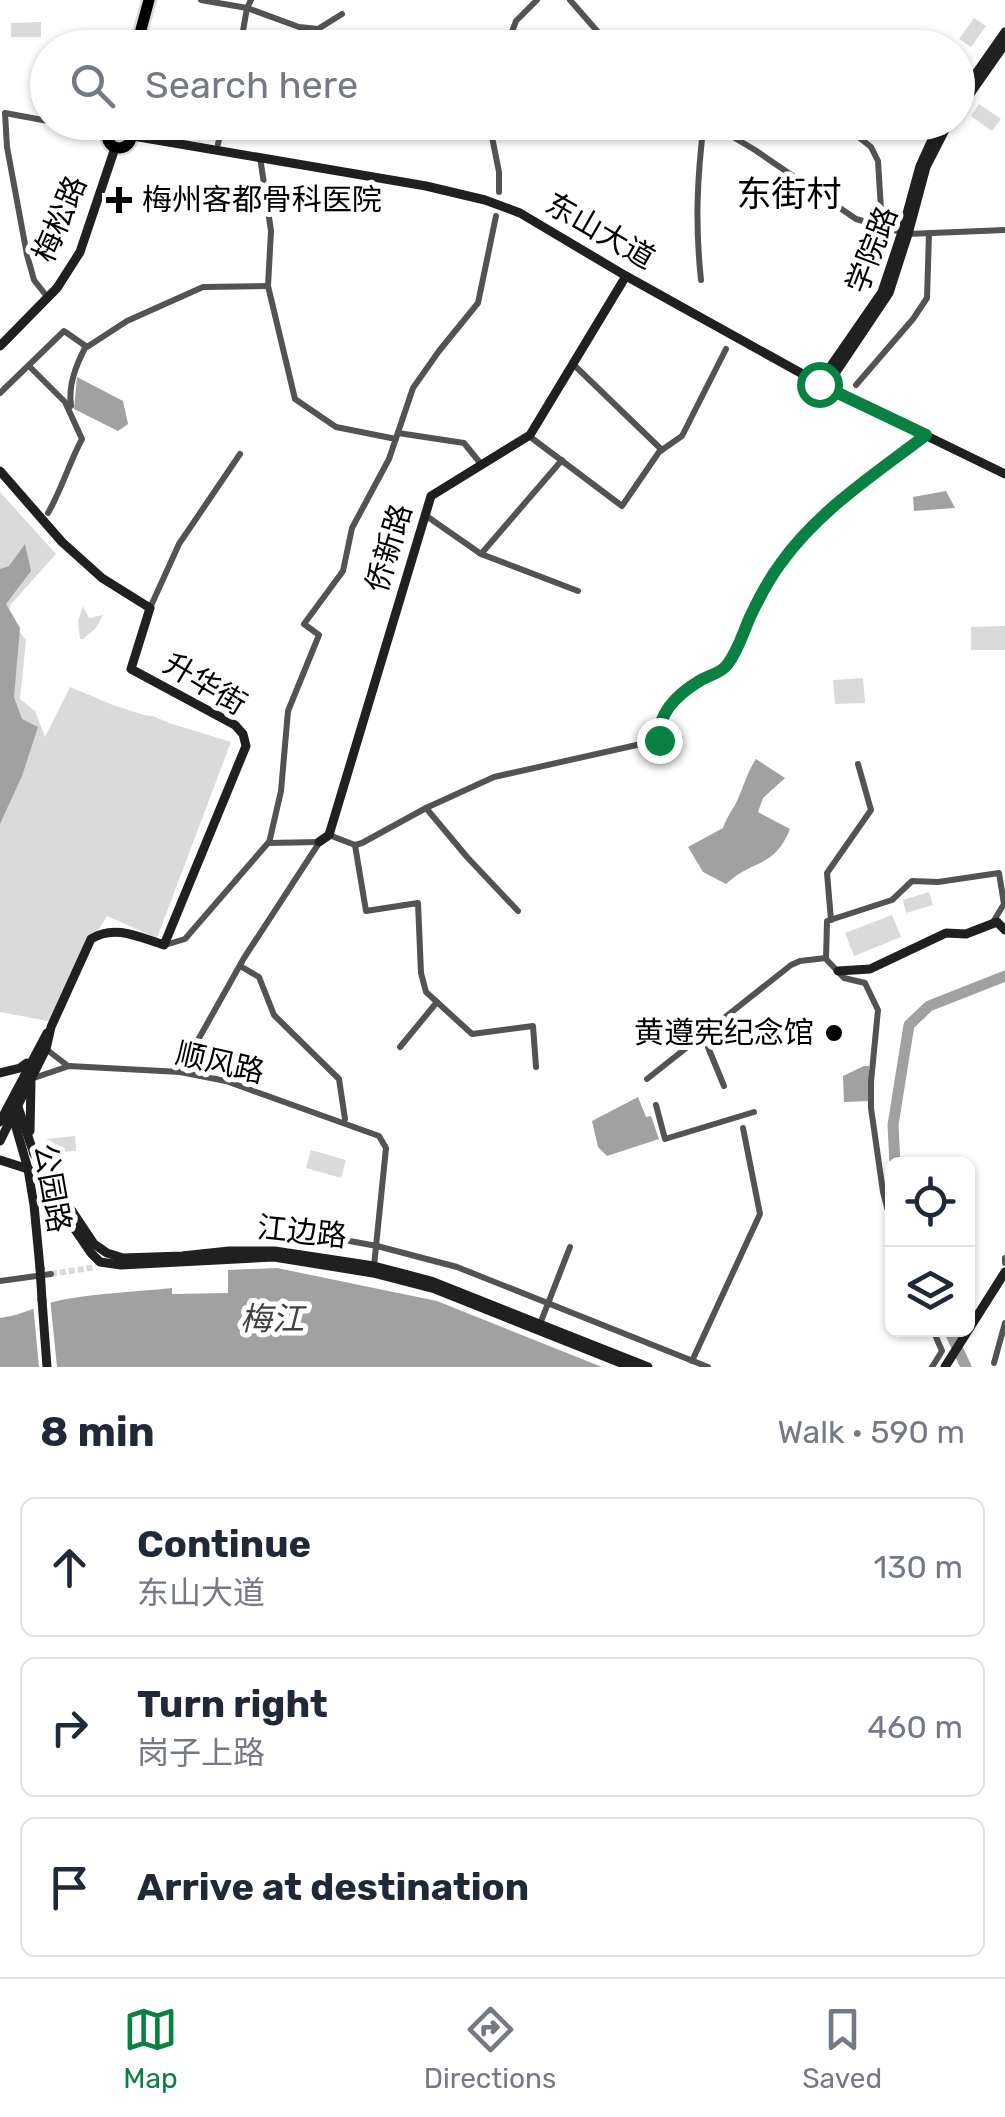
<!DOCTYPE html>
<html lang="en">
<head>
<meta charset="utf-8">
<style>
  body { margin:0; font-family:Rubik,"Noto Sans SC",sans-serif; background:#f6f6f7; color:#1f2937 }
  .controls { position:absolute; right:30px; bottom:30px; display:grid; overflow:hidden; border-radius:15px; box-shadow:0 2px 8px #0004 }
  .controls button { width:90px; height:90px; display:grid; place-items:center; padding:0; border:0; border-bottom:2px solid #e0e1e3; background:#fff; color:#1f2937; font:50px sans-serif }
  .stop { position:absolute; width:30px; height:30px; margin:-22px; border:8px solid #0b8043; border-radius:50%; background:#fff }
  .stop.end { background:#0b8043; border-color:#fff; box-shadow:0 2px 10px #0008 }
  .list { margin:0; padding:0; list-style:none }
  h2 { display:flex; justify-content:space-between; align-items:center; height:130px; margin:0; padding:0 40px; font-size:42px }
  h2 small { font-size:32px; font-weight:400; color:#747a83 }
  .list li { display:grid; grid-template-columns:65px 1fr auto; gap:30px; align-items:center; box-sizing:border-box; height:140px; margin:0 20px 20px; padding:0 20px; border:2px solid #e0e1e3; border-radius:15px }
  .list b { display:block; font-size:38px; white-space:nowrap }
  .list p { margin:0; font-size:32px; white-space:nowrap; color:#747a83 }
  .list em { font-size:32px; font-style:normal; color:#747a83 }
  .icon { flex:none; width:55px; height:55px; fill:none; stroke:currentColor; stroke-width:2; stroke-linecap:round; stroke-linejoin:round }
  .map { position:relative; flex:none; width:1005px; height:1367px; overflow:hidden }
  .search { position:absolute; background:#fff; box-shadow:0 2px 8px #0004; left:30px; right:30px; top:30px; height:110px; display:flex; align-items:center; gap:25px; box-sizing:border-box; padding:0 35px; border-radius:55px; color:#747a83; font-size:38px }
  .sheet { height:610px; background:#fff }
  nav { display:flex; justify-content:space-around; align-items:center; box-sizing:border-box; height:140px; border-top:2px solid #e0e1e3; background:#fff; font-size:28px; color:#747a83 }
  nav a { display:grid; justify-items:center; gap:5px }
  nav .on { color:#0b8043 }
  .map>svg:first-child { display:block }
  .green { fill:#dadada }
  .water { fill:#a1a1a1 }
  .pier { fill:#fff }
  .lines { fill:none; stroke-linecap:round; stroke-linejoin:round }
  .river { stroke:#a1a1a1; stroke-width:11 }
  .street-tunnel { stroke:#d9d9d9; stroke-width:6; stroke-dasharray:6 3; stroke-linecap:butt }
  .highway-casing { stroke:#dbdbdb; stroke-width:16 }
  .street { stroke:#535353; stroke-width:6 }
  .secondary { stroke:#202020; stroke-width:9 }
  .highway { stroke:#000; stroke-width:11 }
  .secondary-bridge { stroke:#202020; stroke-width:9 }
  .route { stroke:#0b8043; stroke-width:12 }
  .poi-dot { fill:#000; stroke:#fff; stroke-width:4 }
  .labels { text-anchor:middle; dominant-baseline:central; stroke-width:10; stroke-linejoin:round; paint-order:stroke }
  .poi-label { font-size:30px; fill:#000; stroke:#fff; text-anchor:start }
  .street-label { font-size:30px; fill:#000; stroke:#fff }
  .water-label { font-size:32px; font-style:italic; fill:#424242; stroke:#fff }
  .quarter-label { font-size:35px; fill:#000; stroke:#fff }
</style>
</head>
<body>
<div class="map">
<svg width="1005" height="1367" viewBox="0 0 1005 1367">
  <rect width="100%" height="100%" fill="#fff"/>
  <g class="green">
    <polygon points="974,18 986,26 971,47 959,39"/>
    <polygon points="41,22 41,37 11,37 11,23"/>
    <polygon points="979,104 1001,119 992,131 971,116"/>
    <polygon points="0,492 56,554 11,604 7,617 26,640 20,699 35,711 45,737 70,687 113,705 144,715 153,716 169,723 231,742 157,938 107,916 84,954 53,1022 0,1012"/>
    <polygon points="83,606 89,618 103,615 96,628 83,639 80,639 78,621"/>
    <polygon points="1005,626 1005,650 971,650 971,627"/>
    <polygon points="863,678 865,703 835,704 833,680"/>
    <polygon points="929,892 933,905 906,913 903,900"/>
    <polygon points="892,915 901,937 854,956 845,933"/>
    <polygon points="75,1136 76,1151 47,1153 46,1139"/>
    <polygon points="311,1150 346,1160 341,1178 306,1168"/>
  </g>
  <g class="water">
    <polygon points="77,377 123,401 128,424 118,431 74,409"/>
    <polygon points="946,491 955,508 914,511 913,497"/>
    <polygon points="25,544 31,571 6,604 20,628 14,697 22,719 38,727 22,776 0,824 0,569 9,566"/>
    <path d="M756,759l29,19 -22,20 -5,14 32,17c-16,40 -36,29 -64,55l-23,-12 -15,-25 35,-19c3,-9 7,-15 12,-23 8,-15 11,-31 21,-46z"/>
    <polygon points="864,1066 869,1066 869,1101 844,1102 843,1076"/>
    <polygon points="638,1097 646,1117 651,1116 659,1139 607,1156 598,1147 592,1121"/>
    <path d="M277,1268l160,33 165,66h-602v-49c23,-3 39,-13 61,-18 35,-7 74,-8 111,-12v6l56,-1v-23z"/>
  </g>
  <polygon class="pier" points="50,1298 57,1367 39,1367 33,1304"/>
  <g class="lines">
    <g class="river">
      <polyline points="895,1164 893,1125 909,1025 929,1006 1005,976"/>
      <polyline points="949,1330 966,1367"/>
    </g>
    <polyline class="street-tunnel" points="51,1274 96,1267"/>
    <g class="highway-casing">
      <g id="highway">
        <polyline points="136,48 149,0"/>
        <path d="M111,122c-18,32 32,37 18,0"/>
      </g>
    </g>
    <g class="street">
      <polyline points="201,0 247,8 299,27 318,29 342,14"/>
      <polyline points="570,0 612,48"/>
      <polyline points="240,48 247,8 251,0"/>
      <polyline points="506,48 516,21 537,0"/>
      <polyline points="53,122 106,133"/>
      <polyline points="489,122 499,172 499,192"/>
      <polyline points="708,122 755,150 856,219 908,234 1005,230"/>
      <polyline points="840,122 871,147 878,161 882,226"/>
      <polyline points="218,144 223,122"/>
      <polyline points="260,157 271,231 268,286 295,399 336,427 396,439"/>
      <path d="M701,280c-6,-56 -4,-102 3,-158"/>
      <polyline points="45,294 34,280 27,255 7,147 5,113 48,121"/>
      <polyline points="573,364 662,450"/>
      <path d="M29,366l36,36 17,37c-13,24 -20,50 -34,74"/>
      <polyline points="856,385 913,319 927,298 929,233"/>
      <polyline points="0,393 64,331 87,347 127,321 203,287 268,286"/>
      <path d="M71,406c-3,-21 5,-41 15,-60"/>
      <polyline points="398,433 464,443 481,464"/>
      <polyline points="529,436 622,506 659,452 682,436 726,349"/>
      <polyline points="425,515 481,554 578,591"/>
      <polyline points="481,554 562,460"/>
      <polyline points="150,608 179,544 240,454"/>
      <polyline points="659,740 658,731 665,713 677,696 701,680 724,670 771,578 782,561 819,517 926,435"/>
      <polyline points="426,808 467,857 518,911"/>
      <polyline points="329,835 355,845 362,843 426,808 494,777 659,740 680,738"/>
      <polyline points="269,843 281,791 288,711 319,635 304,624 343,571 352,528 389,459 413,388 439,351 478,303 496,216"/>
      <polyline points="355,845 366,911 418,903 421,973 426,992 472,1034 533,1026 536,1067"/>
      <polyline points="831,920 827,873 871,810 858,764"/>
      <polyline points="165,945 185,939 268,843 319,842"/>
      <polyline points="240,966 259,977 274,1015 339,1079 345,1119"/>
      <polyline points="703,1035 724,1086"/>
      <polyline points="400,1047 437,1002"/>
      <polyline points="46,1049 68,1066"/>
      <polyline points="180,1072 244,958 319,843"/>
      <polyline points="31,1079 69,1066 180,1072 226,1081 379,1136 386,1148 374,1266"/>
      <polyline points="647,1079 791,965 800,961 826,958"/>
      <polyline points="656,1105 665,1139 754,1112"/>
      <polyline points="892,1226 883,1192 871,1108 871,1082 878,1010 865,983 844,978 826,959 827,921 892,900 912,881 938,882 999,873 1004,904 993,922"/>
      <polyline points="300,1232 377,1246 457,1267 708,1367"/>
      <polyline points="1005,1258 1005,1263"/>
      <polyline points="0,1281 51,1274"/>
      <polyline points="540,1324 570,1247"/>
      <polyline points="692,1361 760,1214 743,1128"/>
      <polyline points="994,1363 1005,1323"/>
      <polyline points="932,1367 942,1351 933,1330"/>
    </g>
    <g class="secondary">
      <polyline points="958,99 1005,32"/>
      <polyline points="958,111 1005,44"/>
      <polyline points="133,136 426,186 485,200 520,213 626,276 826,387 1005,474"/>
      <polyline points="0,346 57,288 80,252 115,148"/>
      <polyline points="819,383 882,292 902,232 920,166 940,122"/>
      <polyline points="826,387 889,293 908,234 926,167 949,122"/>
      <path d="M0,471l62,71 40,36 48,30 -19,61 104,56 8,9 3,12 -82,199c-25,-8 -50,-21 -73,-6l-40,88 -5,22 -46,92"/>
      <polyline points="319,842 329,835 431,496 530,435 626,276"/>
      <polyline points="838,971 870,969 946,933 966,934 997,922 1005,930"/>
      <polyline points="0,1073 20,1068 27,1063"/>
      <polyline points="18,1107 34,1154 94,1244 107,1253 123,1258 182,1256 229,1251 275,1251 374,1266 431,1281 648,1367"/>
      <polyline points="13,1117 28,1169 34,1205 40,1268"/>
      <polyline points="0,1122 47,1033"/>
      <polyline points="30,1131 31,1082"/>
      <polyline points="0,1160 28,1169 41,1180 91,1253 100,1262 121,1265 274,1257 373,1273 435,1289 631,1367"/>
      <polyline points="42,1300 47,1367"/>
      <polyline points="945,1367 1005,1272"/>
    </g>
    <use href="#highway" class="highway"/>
    <polyline class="secondary-bridge" points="40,1268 42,1300"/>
  </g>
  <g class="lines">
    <path class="route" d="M659,740c-2,-28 20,-47 42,-60 9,-5 20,-7 26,-15 11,-14 16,-32 23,-48 9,-19 19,-38 31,-54 38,-53 94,-89 145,-128l-107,-51"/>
  </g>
  <g class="poi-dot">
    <path d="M114 185h10v10h10v10h-10v10h-10v-10h-10v-10h10z"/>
    <circle cx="834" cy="1033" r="10"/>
  </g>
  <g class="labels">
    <g class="poi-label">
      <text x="142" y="200">梅州客都骨科医院</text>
      <text x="814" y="1033" text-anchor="end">黄遵宪纪念馆</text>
    </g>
    <g class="street-label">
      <text transform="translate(60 219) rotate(-67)">梅松路</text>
      <text transform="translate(600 231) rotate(30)">东山大道</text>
      <text transform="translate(872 250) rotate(-69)">学院路</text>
      <text transform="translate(389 548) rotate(-73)">侨新路</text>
      <text transform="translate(205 684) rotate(31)">升华街</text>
      <text transform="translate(220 1063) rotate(13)">顺风路</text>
      <text transform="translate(52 1188) rotate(80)">公园路</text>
      <text transform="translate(302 1232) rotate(6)">江边路</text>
    </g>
    <g class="water-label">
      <text x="272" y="1319">梅江</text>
    </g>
    <g class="quarter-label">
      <text x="789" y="194">东街村</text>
    </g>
  </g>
</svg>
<div class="controls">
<button><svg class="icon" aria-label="locate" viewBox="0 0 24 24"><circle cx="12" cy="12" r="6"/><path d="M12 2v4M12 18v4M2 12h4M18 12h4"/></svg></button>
<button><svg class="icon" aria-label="layers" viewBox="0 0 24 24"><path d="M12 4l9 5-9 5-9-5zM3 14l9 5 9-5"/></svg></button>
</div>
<div class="stop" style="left:819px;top:384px"></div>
<div class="stop end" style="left:659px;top:740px"></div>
<div class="search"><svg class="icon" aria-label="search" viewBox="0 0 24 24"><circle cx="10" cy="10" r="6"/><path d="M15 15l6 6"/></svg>Search here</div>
</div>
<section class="sheet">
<h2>8 min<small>Walk · 590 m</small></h2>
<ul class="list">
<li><svg class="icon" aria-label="ahead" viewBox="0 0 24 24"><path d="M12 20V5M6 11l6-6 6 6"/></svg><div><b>Continue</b><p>东山大道</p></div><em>130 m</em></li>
<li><svg class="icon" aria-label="right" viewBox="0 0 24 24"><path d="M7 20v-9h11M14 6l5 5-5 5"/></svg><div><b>Turn right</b><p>岗子上路</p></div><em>460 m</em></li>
<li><svg class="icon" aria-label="arrive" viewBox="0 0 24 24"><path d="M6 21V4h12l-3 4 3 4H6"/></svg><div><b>Arrive at destination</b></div></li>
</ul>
</section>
<nav>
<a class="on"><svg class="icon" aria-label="map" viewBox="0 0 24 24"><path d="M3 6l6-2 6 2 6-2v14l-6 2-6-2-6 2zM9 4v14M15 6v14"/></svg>Map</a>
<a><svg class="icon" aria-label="directions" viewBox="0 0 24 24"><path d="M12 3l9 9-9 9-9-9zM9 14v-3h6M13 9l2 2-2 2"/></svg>Directions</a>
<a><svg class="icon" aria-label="saved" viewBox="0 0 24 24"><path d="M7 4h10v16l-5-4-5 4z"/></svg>Saved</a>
</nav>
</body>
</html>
